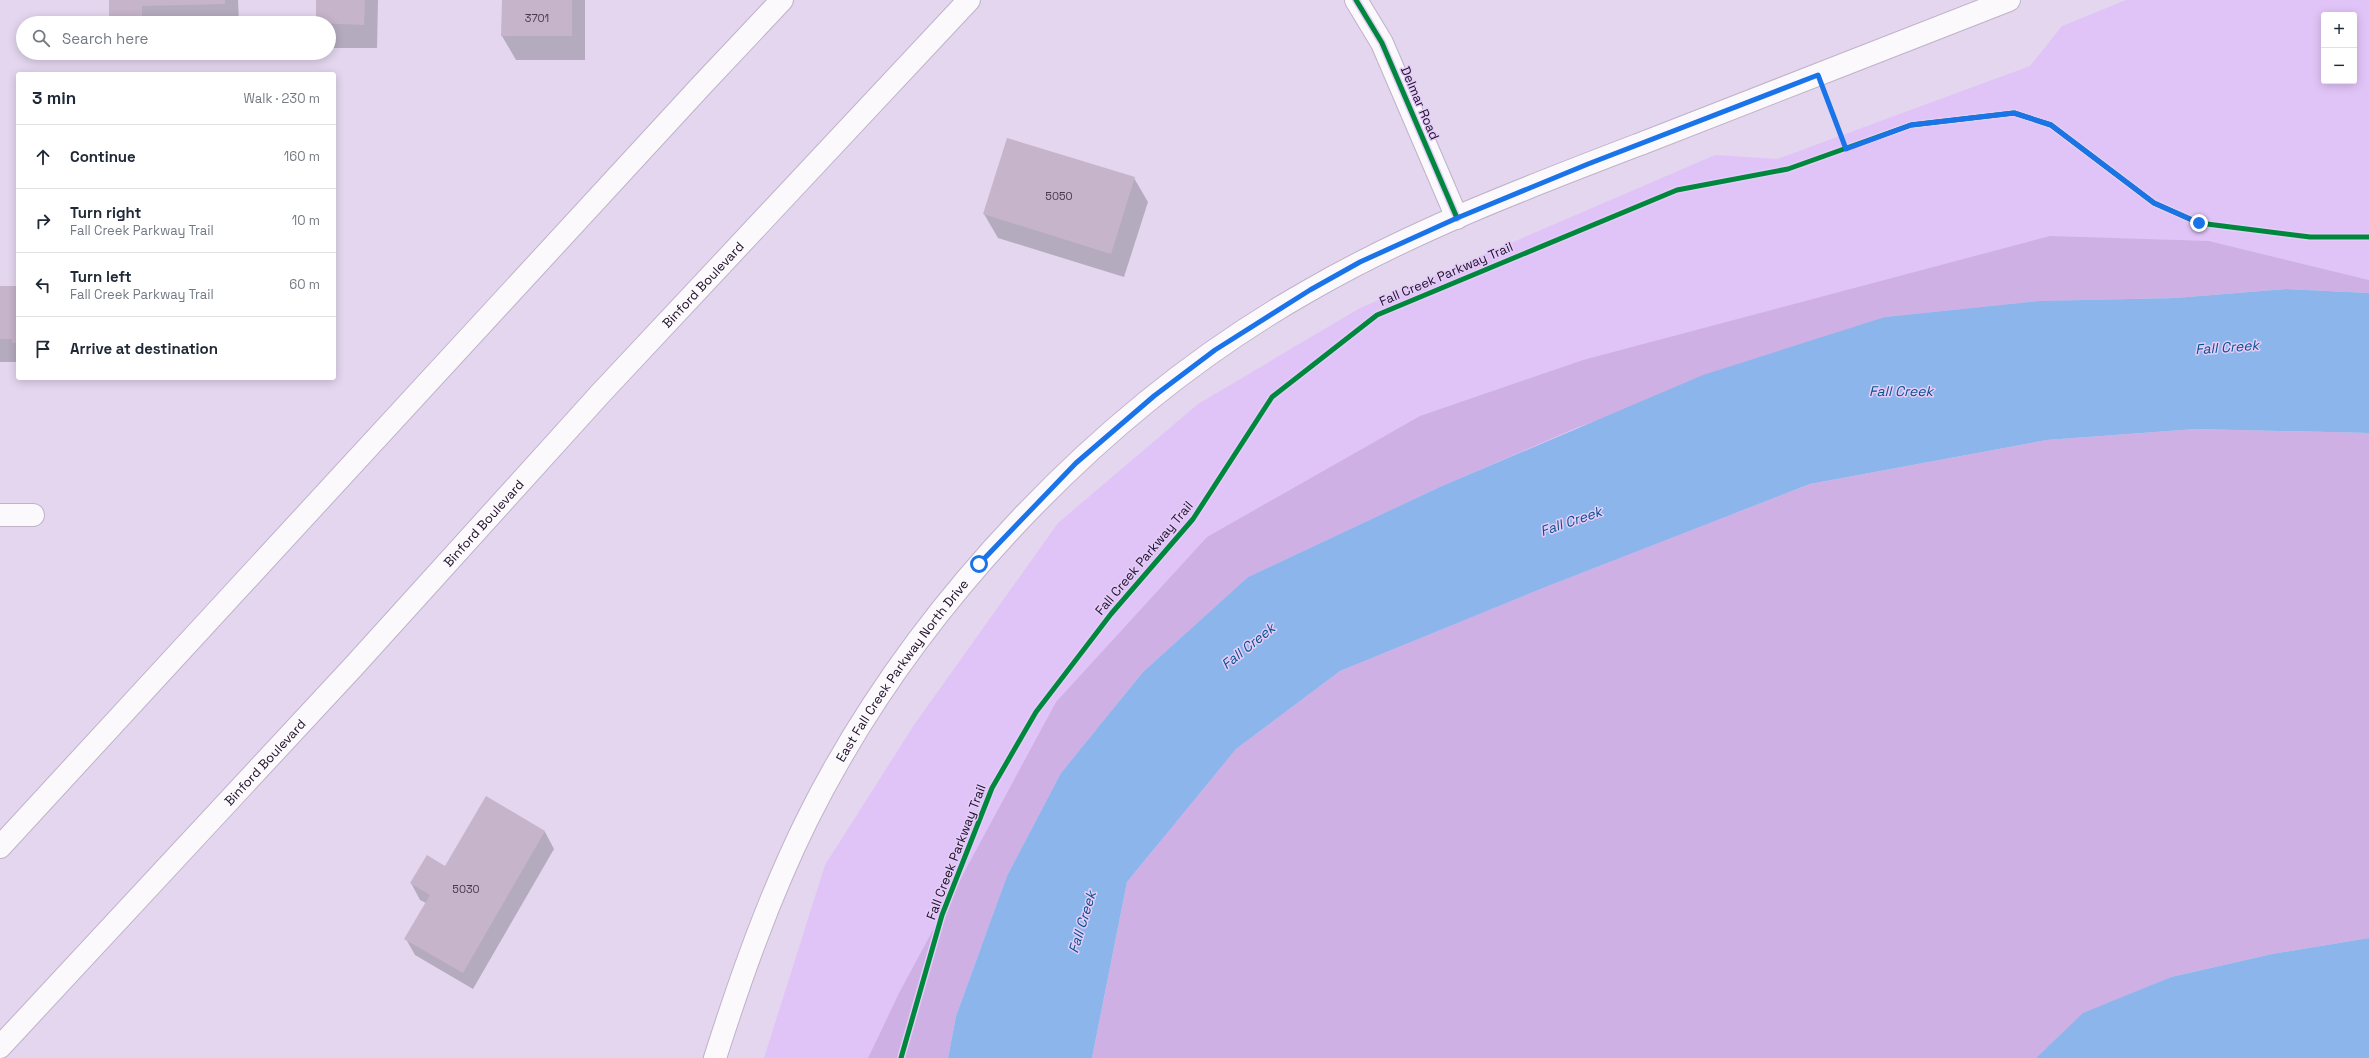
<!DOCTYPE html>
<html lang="en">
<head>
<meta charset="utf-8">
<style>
  body { margin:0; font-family:"Space Grotesk",sans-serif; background:#f6f6f7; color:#1f2937 }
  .controls { position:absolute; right:12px; top:12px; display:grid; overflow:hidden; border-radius:4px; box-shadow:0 2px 10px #0003 }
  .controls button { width:36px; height:36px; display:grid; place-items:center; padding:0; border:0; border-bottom:1px solid #e0e1e3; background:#fff; color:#1f2937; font:20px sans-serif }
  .stop { position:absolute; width:12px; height:12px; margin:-9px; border:3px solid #1a73e8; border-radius:50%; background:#fff }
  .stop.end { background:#1a73e8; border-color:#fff; box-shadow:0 1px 4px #0008 }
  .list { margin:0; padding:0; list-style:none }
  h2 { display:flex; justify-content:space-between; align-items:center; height:52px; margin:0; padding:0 16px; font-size:17px }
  h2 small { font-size:13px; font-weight:400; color:#747a83 }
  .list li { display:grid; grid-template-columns:26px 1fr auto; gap:12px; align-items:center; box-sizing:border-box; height:64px; padding:0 16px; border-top:1px solid #e0e1e3 }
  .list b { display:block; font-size:15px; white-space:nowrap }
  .list p { margin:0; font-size:13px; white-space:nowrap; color:#747a83 }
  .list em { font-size:13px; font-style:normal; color:#747a83 }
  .icon { flex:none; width:22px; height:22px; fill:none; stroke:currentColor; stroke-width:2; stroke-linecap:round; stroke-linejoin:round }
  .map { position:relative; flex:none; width:2369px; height:1058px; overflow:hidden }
  .search { position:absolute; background:#fff; box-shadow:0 2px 10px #0003; left:16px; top:16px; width:320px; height:44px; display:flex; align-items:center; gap:10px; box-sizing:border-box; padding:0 14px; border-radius:22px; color:#747a83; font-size:15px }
  .panel { position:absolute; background:#fff; box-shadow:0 2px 10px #0003; left:16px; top:72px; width:320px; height:308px; border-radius:4px }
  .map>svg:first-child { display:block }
  .green { fill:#e1c4f7; fill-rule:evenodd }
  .forest { fill:#ceb0e4 }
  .water { fill:#8cb6eb }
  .shadow { fill:#0003 }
  .building { fill:#c6b4ca }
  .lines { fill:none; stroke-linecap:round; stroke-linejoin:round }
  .minor-casing { stroke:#bfb2ca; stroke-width:24 }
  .secondary-casing { stroke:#bfb2ca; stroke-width:24 }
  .primary-casing { stroke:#bfb2ca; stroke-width:24 }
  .path { stroke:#cdc9d0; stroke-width:2.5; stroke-dasharray:2 3; stroke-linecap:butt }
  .minor { stroke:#fbf9fc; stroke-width:22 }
  .secondary { stroke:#fbf9fc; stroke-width:22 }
  .primary { stroke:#fbf9fc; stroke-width:22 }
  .cycleway-casing { stroke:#e4ccf8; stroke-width:8 }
  .cycleway { stroke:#00873e; stroke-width:5 }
  .route { stroke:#1a73e8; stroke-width:5 }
  .labels { text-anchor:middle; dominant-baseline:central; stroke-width:3; stroke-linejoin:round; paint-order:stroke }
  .number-label { font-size:11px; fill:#493851 }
  .street-label { font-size:13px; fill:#1f0f29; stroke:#e4ccf8 }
  .water-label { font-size:14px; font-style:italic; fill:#06518c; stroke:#e4ccf8 }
</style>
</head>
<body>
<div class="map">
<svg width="2369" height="1058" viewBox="0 0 2369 1058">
  <rect width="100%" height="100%" fill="#e3d6ee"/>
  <path class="green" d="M2126,0h243v280l-160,-39 -1310,752 -31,65h-104l61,-193 89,-140 144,-202 140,-119 162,-96 355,-153 62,4 253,-93 32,-40zM2324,15h30v66h-30z"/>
  <g class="forest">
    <polygon points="2050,236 2209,241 2369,280 2369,293 2286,289 2175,298 2039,301 1885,317 1576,428 1442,486 1248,577 1143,672 1061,773 1007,876 956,1016 948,1058 868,1058 899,993 1056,702 1207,537 1420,416 1583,360"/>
    <polygon points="2196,429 2369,433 2369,938 2272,954 2171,977 2083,1014 2036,1058 1092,1058 1127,882 1236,749 1340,671 1543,588 1810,484 2047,440"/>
  </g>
  <g class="water">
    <polygon points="2286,289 2369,293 2369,433 2196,429 2047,440 1810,484 1543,588 1340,671 1236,749 1127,882 1092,1058 948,1058 956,1016 1007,876 1061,773 1143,672 1248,577 1442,486 1703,375 1885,317 2039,301 2175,298"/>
    <polygon points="2369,938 2369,1058 2036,1058 2083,1013 2171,977 2272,954"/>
  </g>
  <g class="shadow">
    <polygon points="110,0 238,0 239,23 110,23"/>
    <polygon points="317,0 378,0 377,48 331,48 329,45 329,23"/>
    <polygon points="503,0 585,0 585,60 516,60 502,36"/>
    <polygon points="1134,178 1148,202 1124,277 998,238 984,214"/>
    <rect x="0" y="287" width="18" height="75"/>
    <polygon points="60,378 103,378 103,379"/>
    <polygon points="486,798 545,832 554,849 473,989 415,955 406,939 426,903 420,900 411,883 445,868"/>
  </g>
  <g class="building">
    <polygon points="109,0 225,0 225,4 142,6 142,23 109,23"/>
    <polygon points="316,0 365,0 364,25 316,23"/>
    <polygon points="502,0 572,0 572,36 501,36"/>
    <polygon points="1007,138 1135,177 1111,254 983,214"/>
    <polygon points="0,286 18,286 18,343 12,343 12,339 0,339"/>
    <polygon points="486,796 545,831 463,973 404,939 430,895 410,883 427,855 445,866"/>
  </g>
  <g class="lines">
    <g class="minor-casing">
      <g id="minor">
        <polyline points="1356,0 1382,43 1457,218"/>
        <polyline points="0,515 33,515"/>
      </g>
    </g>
    <g class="secondary-casing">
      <g id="secondary">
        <path id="s1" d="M715,1058c26,-81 54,-161 92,-238 106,-213 296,-413 503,-530 106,-61 223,-105 338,-149 120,-47 241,-94 361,-141"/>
      </g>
    </g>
    <g class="primary-casing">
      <g id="primary">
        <polyline points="0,847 701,86 782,0"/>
        <path id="s2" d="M0,1047l354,-381 247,-273 368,-393"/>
      </g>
    </g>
    <polyline class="path" points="1830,106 1846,149"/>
    <use href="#minor" class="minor"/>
    <use href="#secondary" class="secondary"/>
    <use href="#primary" class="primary"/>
    <g class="cycleway-casing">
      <g id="cycleway">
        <polyline points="1356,0 1382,43 1457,218"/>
        <polyline points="901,1058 942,915 992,788 1036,712 1111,614 1193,519 1272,397 1377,315 1677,190 1788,169 1911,125 2014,113 2051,125 2154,203 2199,223 2310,237 2369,237"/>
      </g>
    </g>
    <use href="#cycleway" class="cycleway"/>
  </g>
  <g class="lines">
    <polyline class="route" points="979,564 1076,463 1154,396 1215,350 1310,290 1360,262 1457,218 1588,164 1818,75 1846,149 1911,125 2014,113 2051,125 2154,203 2199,223"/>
  </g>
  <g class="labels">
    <g class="number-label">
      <text x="537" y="18">3701</text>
      <text x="1059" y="196">5050</text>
      <text x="466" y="889">5030</text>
    </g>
    <g class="street-label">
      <text transform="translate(1420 103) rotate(67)">Delmar Road</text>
      <text transform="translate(1446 274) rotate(-23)">Fall Creek Parkway Trail</text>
      <text stroke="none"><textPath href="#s2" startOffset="1037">Binford Boulevard</textPath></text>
      <text stroke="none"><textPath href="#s2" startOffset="713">Binford Boulevard</textPath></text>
      <text transform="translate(1144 558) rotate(-50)">Fall Creek Parkway Trail</text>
      <text stroke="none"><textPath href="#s1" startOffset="433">East Fall Creek Parkway North Drive</textPath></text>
      <text stroke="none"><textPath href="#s2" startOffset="389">Binford Boulevard</textPath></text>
      <text transform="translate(956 852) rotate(-69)">Fall Creek Parkway Trail</text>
    </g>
    <g class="water-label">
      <text transform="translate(2227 347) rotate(-4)">Fall Creek</text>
      <text x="1901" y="391">Fall Creek</text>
      <text transform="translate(1571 521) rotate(-19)">Fall Creek</text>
      <text transform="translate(1248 646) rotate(-39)">Fall Creek</text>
      <text transform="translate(1082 922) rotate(-73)">Fall Creek</text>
    </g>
  </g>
</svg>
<div class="controls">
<button>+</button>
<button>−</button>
</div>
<div class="stop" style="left:979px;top:564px"></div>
<div class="stop end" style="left:2199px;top:223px"></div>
<div class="search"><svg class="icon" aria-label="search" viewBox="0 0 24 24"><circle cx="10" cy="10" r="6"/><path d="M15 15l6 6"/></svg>Search here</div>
<section class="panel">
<h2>3 min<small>Walk · 230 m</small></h2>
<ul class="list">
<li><svg class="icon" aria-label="ahead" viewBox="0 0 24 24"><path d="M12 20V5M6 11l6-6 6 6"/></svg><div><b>Continue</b></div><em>160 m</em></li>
<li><svg class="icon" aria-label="right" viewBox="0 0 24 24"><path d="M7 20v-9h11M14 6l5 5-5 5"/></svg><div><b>Turn right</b><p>Fall Creek Parkway Trail</p></div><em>10 m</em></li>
<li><svg class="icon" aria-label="left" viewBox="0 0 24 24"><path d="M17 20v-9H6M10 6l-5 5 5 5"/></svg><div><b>Turn left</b><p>Fall Creek Parkway Trail</p></div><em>60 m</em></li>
<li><svg class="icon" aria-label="arrive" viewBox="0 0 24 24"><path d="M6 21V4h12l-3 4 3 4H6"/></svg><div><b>Arrive at destination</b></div></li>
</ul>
</section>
</div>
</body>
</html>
